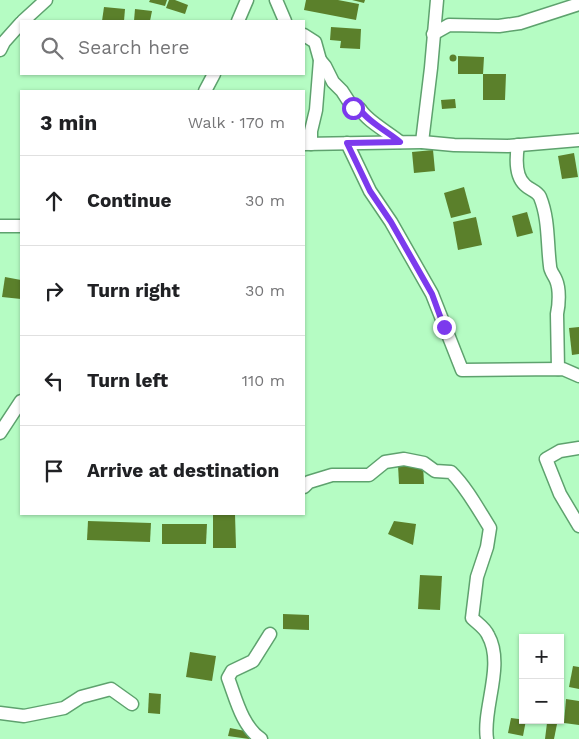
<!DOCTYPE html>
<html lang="en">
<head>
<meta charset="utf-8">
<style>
  body { margin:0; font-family:"Work Sans",sans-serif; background:#f2f2f2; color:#202124 }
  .controls { position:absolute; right:15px; bottom:15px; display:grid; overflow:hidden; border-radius:0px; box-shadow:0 1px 4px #0004 }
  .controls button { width:45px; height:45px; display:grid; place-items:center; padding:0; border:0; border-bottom:1px solid #e0e0e0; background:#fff; color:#202124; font:25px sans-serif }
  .stop { position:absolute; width:15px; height:15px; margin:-11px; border:4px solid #7c3aed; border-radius:50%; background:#fff }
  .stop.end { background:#7c3aed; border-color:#fff; box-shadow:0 1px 5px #0008 }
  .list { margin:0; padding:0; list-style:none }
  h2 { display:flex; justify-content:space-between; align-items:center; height:65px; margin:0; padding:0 20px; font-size:21px }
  h2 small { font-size:16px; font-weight:400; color:#757577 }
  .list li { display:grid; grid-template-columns:32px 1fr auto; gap:15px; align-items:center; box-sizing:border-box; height:90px; padding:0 20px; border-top:1px solid #e0e0e0 }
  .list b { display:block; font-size:19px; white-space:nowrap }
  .list em { font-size:16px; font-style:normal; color:#757577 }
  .icon { flex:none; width:28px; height:28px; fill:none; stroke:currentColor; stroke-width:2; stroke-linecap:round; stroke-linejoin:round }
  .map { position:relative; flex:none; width:579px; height:739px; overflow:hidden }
  .search { position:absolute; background:#fff; box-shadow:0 1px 4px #0004; left:20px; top:20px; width:285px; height:55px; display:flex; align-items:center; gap:12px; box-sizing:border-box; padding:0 18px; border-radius:0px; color:#757577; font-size:19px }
  .panel { position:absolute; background:#fff; box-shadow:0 1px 4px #0004; left:20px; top:90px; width:285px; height:425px; border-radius:0px }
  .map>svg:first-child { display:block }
  .building { fill:#5b802b }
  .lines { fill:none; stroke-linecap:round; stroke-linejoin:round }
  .street-casing { stroke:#5ea26e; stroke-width:15 }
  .street { stroke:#fff; stroke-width:12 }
  .route { stroke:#7c3aed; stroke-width:6 }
</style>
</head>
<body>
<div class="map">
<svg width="579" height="739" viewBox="0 0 579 739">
  <rect width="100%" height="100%" fill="#b5fcc3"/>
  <g class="building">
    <polygon points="150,0 167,0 165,6 149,2"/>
    <polygon points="169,0 175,0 188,5 185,14 166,8"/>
    <polygon points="306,0 338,0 359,4 356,20 304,10"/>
    <polygon points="352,0 365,0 364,3"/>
    <polygon points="104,7 125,9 124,21 102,21"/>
    <polygon points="135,9 152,11 150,21 134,21"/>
    <polygon points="331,27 361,29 360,49 340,48 341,41 330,40"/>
    <circle cx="453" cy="58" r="3.5"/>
    <polygon points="458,56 484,57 483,74 506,74 505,100 483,100 483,74 458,74"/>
    <polygon points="455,99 456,108 442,109 441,100"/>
    <polygon points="433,150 435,171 414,173 412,152"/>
    <polygon points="574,153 578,177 562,179 558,156"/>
    <polygon points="464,187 471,213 451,218 444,193"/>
    <polygon points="527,212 533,233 517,237 512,216"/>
    <polygon points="476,217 482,245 458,250 453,222"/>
    <polygon points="5,277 21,280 21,299 2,297"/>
    <polygon points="579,327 579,354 572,355 569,328"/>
    <polygon points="423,464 424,484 399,484 398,465"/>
    <polygon points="213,514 235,514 236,548 213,548"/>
    <polygon points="88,521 151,523 150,542 87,540"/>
    <polygon points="394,521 416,524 413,545 388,534"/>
    <polygon points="162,524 207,524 206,544 162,544"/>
    <polygon points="420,575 442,576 440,610 418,609"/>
    <polygon points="283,614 309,615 309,630 283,629"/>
    <polygon points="190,652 216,656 212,681 186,677"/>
    <polygon points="573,666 579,667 579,689 569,687"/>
    <polygon points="149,693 161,694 160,714 148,713"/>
    <polygon points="566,699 579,701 579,725 564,723"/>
    <polygon points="511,718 526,720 523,736 508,733"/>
    <polygon points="547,723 557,724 554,739 545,739"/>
    <polygon points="230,728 250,732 249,739 228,736"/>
  </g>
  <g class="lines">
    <g class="street-casing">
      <g id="street">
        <polyline points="276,0 285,21"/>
        <polyline points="23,21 46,0"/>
        <polyline points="238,21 247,0"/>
        <polyline points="433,34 449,25 499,26 520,23 579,4"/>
        <polyline points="304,35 315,42 320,60 316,110 311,131 311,144"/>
        <polyline points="0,50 4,42 21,23"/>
        <path d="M320,60l5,6 8,16 9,9 11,17 7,1c7,12 28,23 40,33"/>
        <polyline points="205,91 214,74"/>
        <polyline points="422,142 454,145 508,146 579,140"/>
        <polyline points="347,143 370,191 391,222 432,294 462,370 563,369 579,376"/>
        <polyline points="304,144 422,142 431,68 437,0"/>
        <path d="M518,145c-2,13 -3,31 7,40 5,5 12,6 15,12 9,22 7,46 10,69 0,5 4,9 6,14 4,9 3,25 1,34l1,55"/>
        <polyline points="0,226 21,226"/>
        <polyline points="0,433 21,401"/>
        <polyline points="579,448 560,451 546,459 560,494 579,526"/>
        <path d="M304,487l5,-5 23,-7h37l16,-13 19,-3 20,4 11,8 16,1c16,16 27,37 39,56l-3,19 -10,30 -5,41c5,5 13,10 16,17 17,30 -6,74 -1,104"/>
        <polyline points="0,713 24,716 64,708 81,697 111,689 132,704"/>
        <path d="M261,739c-19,-13 -25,-40 -33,-61l4,-7 21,-10 17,-27"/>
      </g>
    </g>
    <use href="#street" class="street"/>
  </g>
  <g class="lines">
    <path class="route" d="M353,108l7,1c7,12 28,23 40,33l-53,1 23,48 21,31 41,72 12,33"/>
  </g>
</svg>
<div class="controls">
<button>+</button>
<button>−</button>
</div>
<div class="stop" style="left:353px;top:108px"></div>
<div class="stop end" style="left:444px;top:327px"></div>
<div class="search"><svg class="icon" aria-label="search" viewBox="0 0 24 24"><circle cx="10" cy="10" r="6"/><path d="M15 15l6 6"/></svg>Search here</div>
<section class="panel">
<h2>3 min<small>Walk · 170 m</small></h2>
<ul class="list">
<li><svg class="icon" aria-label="ahead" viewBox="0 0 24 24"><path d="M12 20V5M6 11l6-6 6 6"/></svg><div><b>Continue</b></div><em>30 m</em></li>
<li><svg class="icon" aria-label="right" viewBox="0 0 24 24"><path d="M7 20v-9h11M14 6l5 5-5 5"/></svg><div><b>Turn right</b></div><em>30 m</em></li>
<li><svg class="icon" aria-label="left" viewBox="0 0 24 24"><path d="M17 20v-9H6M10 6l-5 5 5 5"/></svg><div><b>Turn left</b></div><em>110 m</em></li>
<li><svg class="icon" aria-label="arrive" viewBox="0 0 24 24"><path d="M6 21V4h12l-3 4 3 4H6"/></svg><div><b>Arrive at destination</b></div></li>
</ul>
</section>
</div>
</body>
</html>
